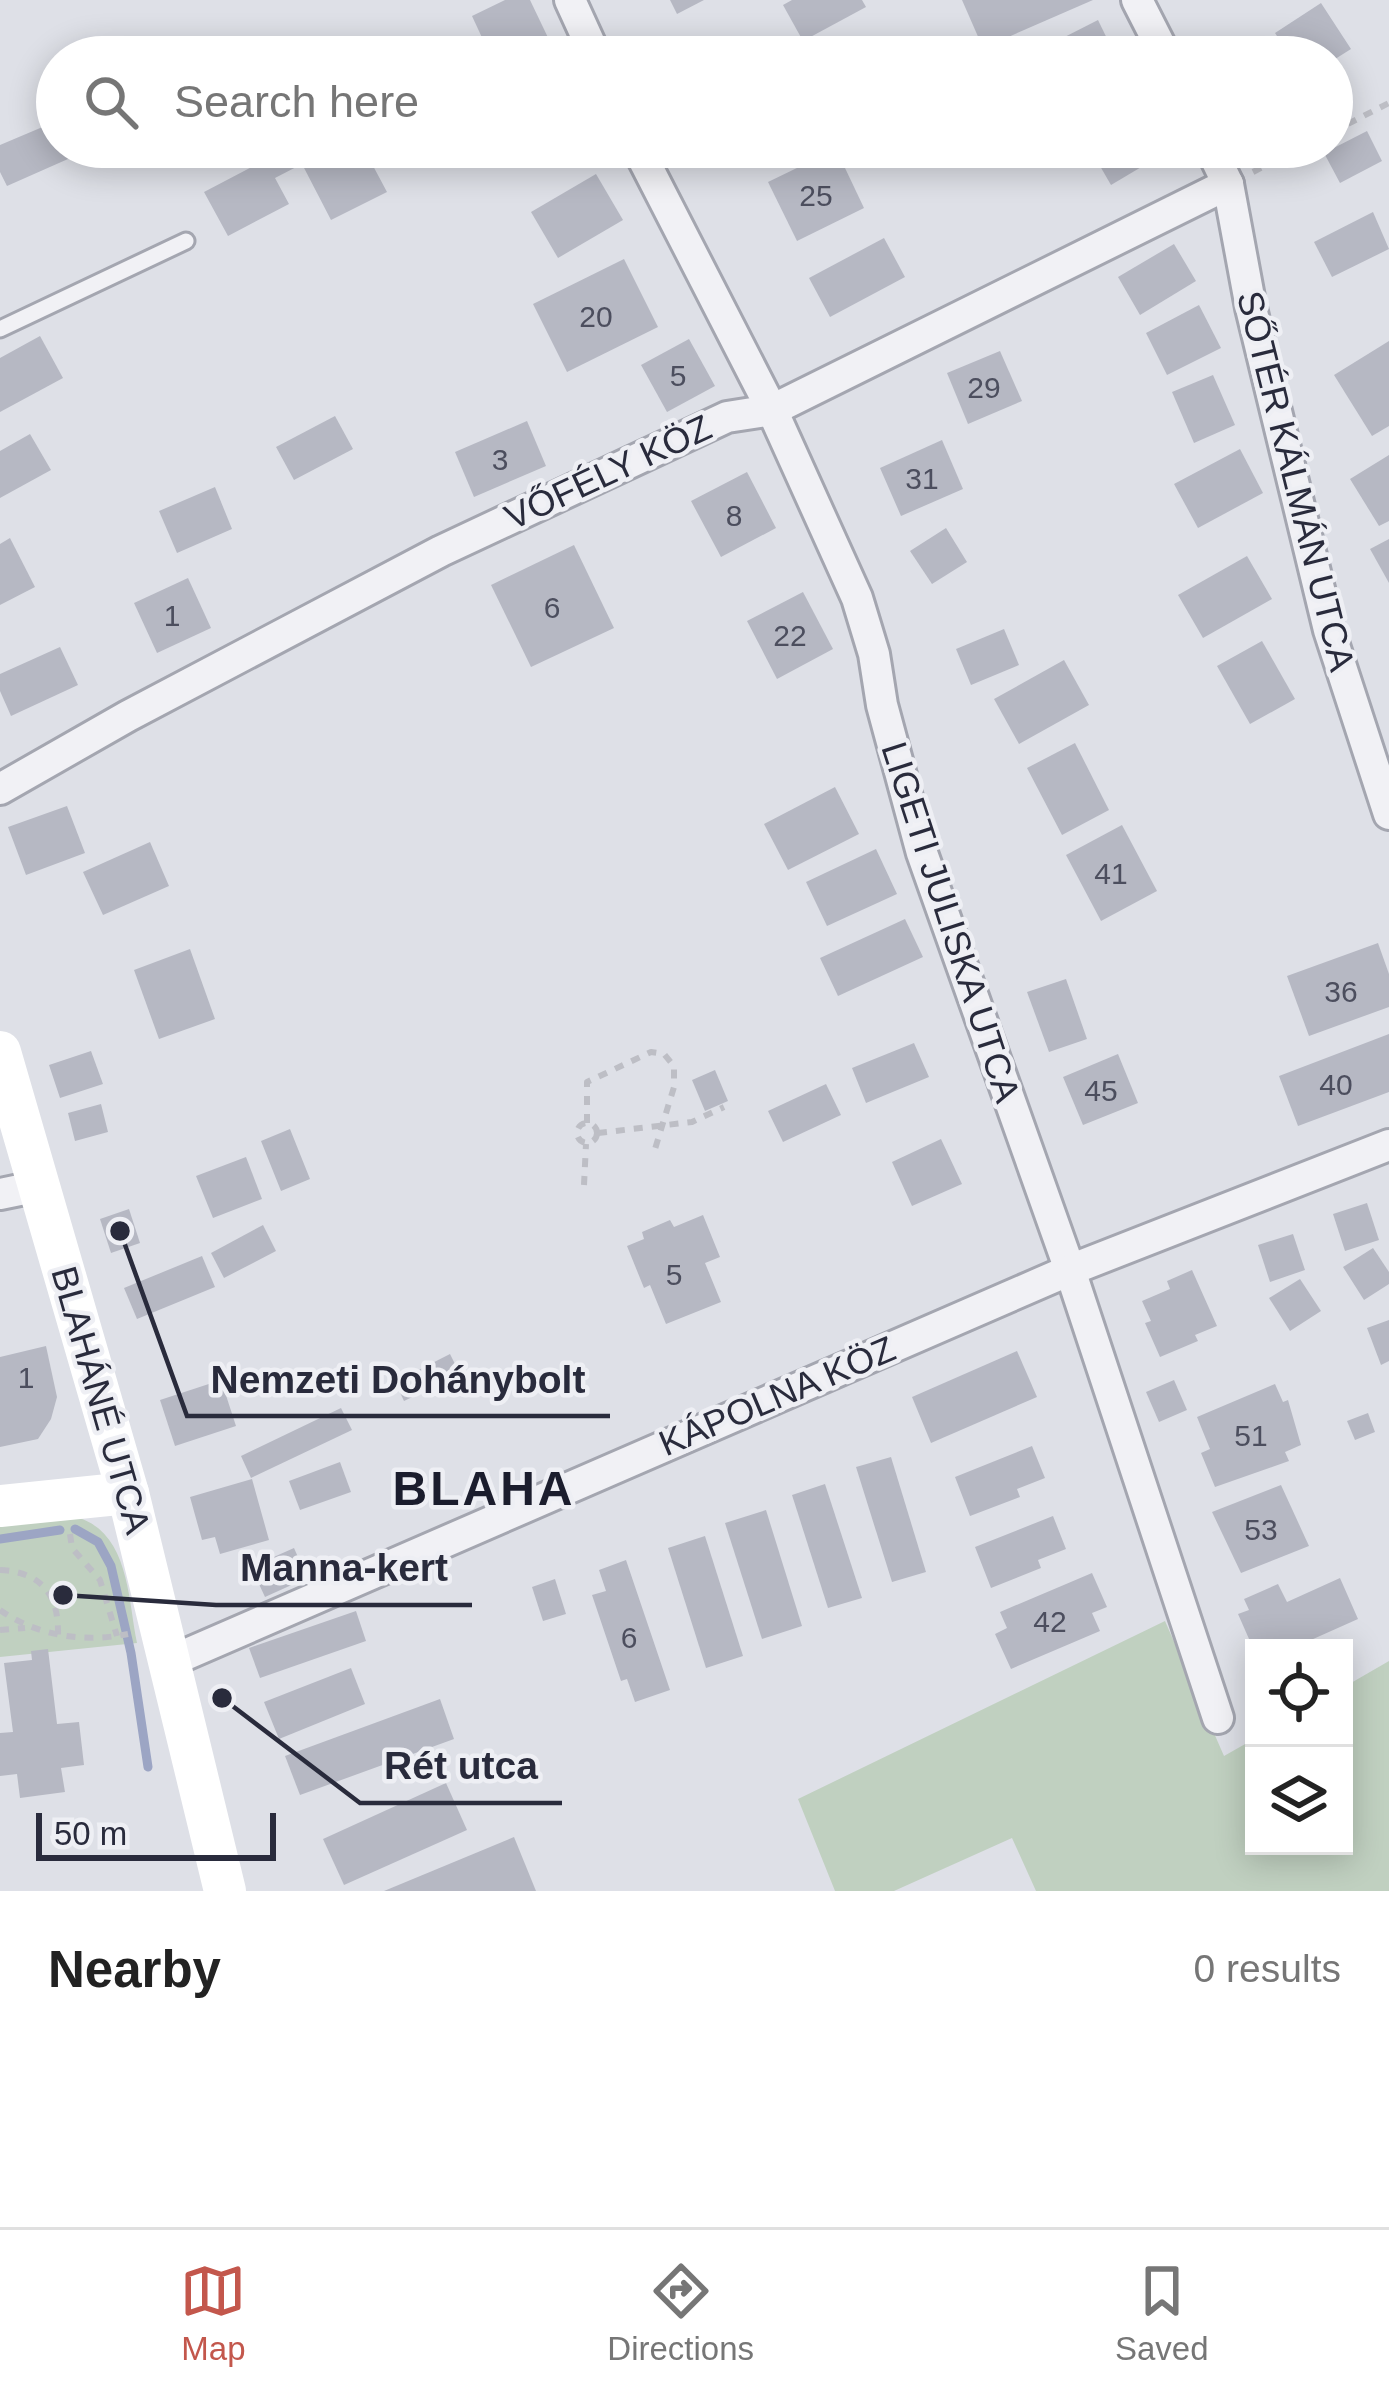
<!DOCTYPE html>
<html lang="en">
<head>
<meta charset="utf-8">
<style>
  body { margin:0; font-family:Arial,sans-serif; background:#f6f6f6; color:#222 }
  .controls { position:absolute; right:36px; bottom:36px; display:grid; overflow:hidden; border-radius:0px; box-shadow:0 6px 30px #0003 }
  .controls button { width:108px; height:108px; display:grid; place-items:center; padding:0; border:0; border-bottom:3px solid #e0e0e0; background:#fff; color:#222; font:60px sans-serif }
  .scale { position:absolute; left:36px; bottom:30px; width:240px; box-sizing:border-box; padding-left:12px; border:6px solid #292b3c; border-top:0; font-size:33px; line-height:42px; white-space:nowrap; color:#292b3c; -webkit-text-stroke:9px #eeeff4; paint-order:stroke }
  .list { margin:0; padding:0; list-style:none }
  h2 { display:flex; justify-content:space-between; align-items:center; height:156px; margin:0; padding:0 48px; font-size:51px }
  h2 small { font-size:39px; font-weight:400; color:#767676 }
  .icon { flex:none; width:66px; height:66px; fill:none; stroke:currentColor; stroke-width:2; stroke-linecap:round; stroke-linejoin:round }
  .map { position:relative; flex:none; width:1389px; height:1891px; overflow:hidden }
  .search { position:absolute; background:#fff; box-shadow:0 6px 30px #0003; left:36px; right:36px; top:36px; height:132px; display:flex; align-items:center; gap:30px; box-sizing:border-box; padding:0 42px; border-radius:66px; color:#767676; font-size:45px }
  .sheet { height:336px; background:#fff }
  nav { display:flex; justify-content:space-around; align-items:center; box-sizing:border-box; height:168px; border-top:3px solid #e0e0e0; background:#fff; font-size:33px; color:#767676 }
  nav a { display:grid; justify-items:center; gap:6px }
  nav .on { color:#c3574c }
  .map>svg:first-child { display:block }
  .green { fill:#c0d0c0 }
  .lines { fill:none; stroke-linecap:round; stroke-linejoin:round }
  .stream { stroke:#9ca5c4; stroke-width:9 }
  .building { fill:#b6b8c3 }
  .lane-casing { stroke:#a4a6b0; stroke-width:21 }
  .street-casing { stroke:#a4a6b0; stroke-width:36 }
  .path { stroke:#bdbec5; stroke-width:6; stroke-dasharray:9 9; stroke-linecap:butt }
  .lane { stroke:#f1f1f5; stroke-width:15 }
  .street { stroke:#f1f1f5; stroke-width:30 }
  .secondary { stroke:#fff; stroke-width:42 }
  .labels { text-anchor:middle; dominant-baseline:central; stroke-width:9; stroke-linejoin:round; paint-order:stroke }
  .number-label { font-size:30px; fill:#4c4e5e }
  .street-label { font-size:36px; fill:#292b3c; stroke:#eeeff4 }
  .district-label { font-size:48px; font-weight:bold; letter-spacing:3px; fill:#1b1d2d; stroke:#eeeff4 }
  .leader { fill:none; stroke:#292b3c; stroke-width:4.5 }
  .callout-dot { fill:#292b3c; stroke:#eeeff4; stroke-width:4.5 }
  .callout-label { font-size:39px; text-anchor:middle; font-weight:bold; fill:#292b3c; stroke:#eeeff4; stroke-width:9; stroke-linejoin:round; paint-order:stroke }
</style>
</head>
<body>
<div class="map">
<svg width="1389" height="1891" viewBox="0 0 1389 1891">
  <rect width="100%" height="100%" fill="#dee0e7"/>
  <g class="green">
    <path d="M79,1518c50,16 49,81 58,125l-137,14v-135z"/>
    <polygon points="1165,1621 1224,1756 1254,1739 1254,1846 1344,1846 1344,1687 1389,1661 1389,1891 1036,1891 1012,1838 894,1891 835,1891 798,1799"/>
  </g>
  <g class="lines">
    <g class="stream">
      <polyline points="75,1529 98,1542 111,1566 131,1653 148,1767"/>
      <polyline points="0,1539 60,1530"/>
    </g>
  </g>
  <g class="building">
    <polygon points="505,0 530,0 553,48 535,57 491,57 472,16"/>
    <polygon points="670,0 704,0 677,14"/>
    <polygon points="792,0 862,0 866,7 803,41 783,5"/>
    <polygon points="962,0 1093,0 983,48"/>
    <polygon points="1321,3 1351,49 1332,61 1332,57 1291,57 1275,33"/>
    <polygon points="1098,20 1116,57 1047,57 1043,48"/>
    <polygon points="57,89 57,126 44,94"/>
    <polygon points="52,123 57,147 63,147 68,159 7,186 0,172 0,145"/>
    <polygon points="1367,131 1382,161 1340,183 1324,153"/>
    <polygon points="290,147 363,147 387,192 331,220 302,164 275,178 289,204 228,236 204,192"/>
    <polygon points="523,147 568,147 531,164"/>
    <polygon points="1089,147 1175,147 1111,185"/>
    <polygon points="836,149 864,208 797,241 768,182"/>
    <polygon points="596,174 623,220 558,258 531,212"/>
    <polygon points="1373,212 1389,249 1332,277 1314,242"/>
    <polygon points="884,238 905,277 830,317 809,278"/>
    <polygon points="1174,244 1196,281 1140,315 1118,277"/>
    <polygon points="624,259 658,327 567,372 533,304"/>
    <polygon points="1199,305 1221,348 1167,375 1146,333"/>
    <polygon points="40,336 63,378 0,412 0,358"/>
    <polygon points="689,339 715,386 667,412 641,365"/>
    <polygon points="1389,341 1389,426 1372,436 1334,375"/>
    <polygon points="1000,351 1022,401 968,424 947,373"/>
    <polygon points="1213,375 1235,425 1194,443 1172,392"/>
    <polygon points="335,416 353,449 294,480 276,447"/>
    <polygon points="527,421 546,466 474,497 455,452"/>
    <polygon points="30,434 51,470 0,498 0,451"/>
    <polygon points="942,440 963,489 901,516 880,468"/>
    <polygon points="1240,449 1263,493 1198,528 1174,484"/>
    <polygon points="1389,455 1389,521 1379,526 1350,479"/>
    <polygon points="747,472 776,528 721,557 691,501"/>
    <polygon points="215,487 232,529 177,553 159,511"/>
    <polygon points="946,528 967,562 932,584 910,551"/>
    <polygon points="10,538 35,587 0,605 0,544"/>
    <polygon points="1389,539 1389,583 1370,549"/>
    <polygon points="574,545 614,628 531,667 491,585"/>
    <polygon points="1247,556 1272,599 1203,638 1178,595"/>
    <polygon points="188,578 211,628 157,653 134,603"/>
    <polygon points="803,592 833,649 777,679 747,621"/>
    <polygon points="1004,629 1019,665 971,685 956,649"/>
    <polygon points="1262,641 1295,699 1250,724 1217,666"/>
    <polygon points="60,647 78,685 11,716 0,691 0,674"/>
    <polygon points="1064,660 1089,705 1019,744 994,699"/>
    <polygon points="1075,743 1109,810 1062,835 1027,768"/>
    <polygon points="835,787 859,834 788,870 764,824"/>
    <polygon points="67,806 85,853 26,875 8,827"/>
    <polygon points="1122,825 1157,891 1101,921 1066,855"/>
    <polygon points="150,842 169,886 103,915 83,872"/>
    <polygon points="876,849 897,894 827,926 806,882"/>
    <polygon points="905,919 923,957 838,996 820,958"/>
    <polygon points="1378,943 1389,974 1389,1007 1309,1036 1287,976"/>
    <polygon points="190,949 215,1019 159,1039 134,970"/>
    <polygon points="1066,979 1087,1039 1049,1052 1027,992"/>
    <polygon points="1389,1034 1389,1092 1298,1126 1279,1076"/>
    <polygon points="914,1043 929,1077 866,1103 852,1068"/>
    <polygon points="91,1051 103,1084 60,1098 49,1065"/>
    <polygon points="1118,1054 1138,1103 1083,1125 1063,1077"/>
    <polygon points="715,1070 728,1101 705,1111 692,1080"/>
    <polygon points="826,1084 841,1115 783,1142 768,1111"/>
    <polygon points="101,1104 108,1132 75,1141 68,1113"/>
    <polygon points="290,1129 310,1179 281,1191 261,1141"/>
    <polygon points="941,1139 962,1184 912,1206 892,1162"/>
    <polygon points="246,1157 262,1199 213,1218 196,1176"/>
    <polygon points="1367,1203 1379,1240 1345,1251 1333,1214"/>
    <polygon points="129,1209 140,1243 111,1253 100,1219"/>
    <polygon points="703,1215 720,1257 705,1263 721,1302 666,1324 650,1285 644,1288 627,1246 644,1239 642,1232 670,1220 674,1227"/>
    <polygon points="263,1225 276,1251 224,1278 211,1253"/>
    <polygon points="1293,1234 1305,1270 1270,1282 1258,1245"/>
    <polygon points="1373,1248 1389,1272 1389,1284 1364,1300 1343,1267"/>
    <polygon points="202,1256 215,1287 137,1319 124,1288"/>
    <polygon points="1192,1270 1217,1326 1195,1335 1198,1341 1160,1357 1145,1323 1151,1321 1142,1301 1170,1289 1167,1281"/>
    <polygon points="1300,1279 1321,1311 1290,1331 1269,1298"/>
    <polygon points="1389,1320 1389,1361 1381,1365 1367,1328"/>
    <polygon points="46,1346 57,1397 51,1419 38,1439 0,1447 0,1357"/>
    <polygon points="1017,1351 1037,1397 931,1443 912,1397"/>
    <polygon points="450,1354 460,1374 404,1401 395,1382"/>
    <polygon points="221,1380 236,1426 175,1446 160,1400"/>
    <polygon points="1174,1380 1187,1410 1159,1422 1146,1392"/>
    <polygon points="1275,1384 1283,1402 1288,1400 1301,1445 1285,1452 1289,1461 1215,1487 1201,1453 1210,1449 1197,1417"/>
    <polygon points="341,1408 352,1430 251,1478 241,1456"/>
    <polygon points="1368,1413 1375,1432 1355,1440 1347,1421"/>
    <polygon points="1032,1446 1045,1478 1017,1489 1020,1497 970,1516 955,1477"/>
    <polygon points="891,1457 926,1572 892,1582 856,1467"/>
    <polygon points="340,1462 351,1492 300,1510 289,1481"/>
    <polygon points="252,1479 269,1540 220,1554 215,1537 202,1540 190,1497"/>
    <polygon points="825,1484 862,1598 828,1608 792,1495"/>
    <polygon points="1281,1485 1309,1546 1241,1573 1212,1512"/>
    <polygon points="766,1510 802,1626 762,1639 725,1523"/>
    <polygon points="1053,1516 1066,1549 1038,1560 1041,1568 991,1588 975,1547"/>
    <polygon points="705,1536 743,1656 706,1668 668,1548"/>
    <polygon points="294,1548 307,1578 265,1597 251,1567"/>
    <polygon points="626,1560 670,1690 635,1702 627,1679 621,1681 592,1595 606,1591 599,1570"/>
    <polygon points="1092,1573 1107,1607 1092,1613 1100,1631 1011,1669 995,1634 1007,1628 1000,1612"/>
    <polygon points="1340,1578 1358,1619 1302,1644 1303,1648 1253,1648 1238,1614 1249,1610 1244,1599 1278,1584 1287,1602"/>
    <polygon points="555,1579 566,1614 543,1621 532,1587"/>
    <polygon points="356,1611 366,1641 260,1678 249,1648"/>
    <polygon points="48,1649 57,1724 79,1722 84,1765 61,1768 65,1792 20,1798 17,1774 0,1776 0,1733 13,1732 4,1663 32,1660 31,1651"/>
    <polygon points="351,1668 365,1704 279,1739 264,1702"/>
    <polygon points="440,1699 454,1739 300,1795 285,1756"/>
    <polygon points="446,1783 467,1830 344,1885 323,1839"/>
    <polygon points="514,1837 536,1891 384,1891"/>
  </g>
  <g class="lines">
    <g class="lane-casing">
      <polyline id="lane" points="0,329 186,241"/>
    </g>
    <g class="street-casing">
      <g id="street">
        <polyline points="570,0 596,57"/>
        <polyline points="1137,0 1166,57"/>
        <polyline points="637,147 772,410 857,598 874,654 882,705 922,853 1070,1270 1218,1718"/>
        <polyline points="1210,147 1228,184 1251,308 1329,630 1389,814"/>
        <polyline points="0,789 128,716 441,551 727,417 772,410 1228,184"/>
        <polyline points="0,1194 39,1186"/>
        <polyline points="171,1661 1070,1270 1389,1145"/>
      </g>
    </g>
    <g class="path">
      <polyline points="1332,132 1389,103"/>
      <polyline points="1253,172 1302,147"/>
      <circle cx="587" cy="1133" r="10"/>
      <polyline points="587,1123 587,1082 651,1052 664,1054 674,1066 674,1087 655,1149"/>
      <polyline points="598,1133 692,1122 724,1107"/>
      <polyline points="584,1185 586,1144"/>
      <polyline points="70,1534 72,1548 100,1580 117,1636"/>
      <path d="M0,1570c41,2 59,24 58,65"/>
      <path d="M0,1610c37,26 84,33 128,24"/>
      <polyline points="0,1630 25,1628"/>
    </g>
    <use href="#lane" class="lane"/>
    <use href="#street" class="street"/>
    <g class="secondary">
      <polyline points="0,1052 128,1493 225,1891"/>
      <polyline points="0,1506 128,1493"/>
    </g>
  </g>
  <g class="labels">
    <g class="number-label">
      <text x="816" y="195">25</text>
      <text x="596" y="316">20</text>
      <text x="678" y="375">5</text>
      <text x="984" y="387">29</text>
      <text x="500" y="459">3</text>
      <text x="922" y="478">31</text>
      <text x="734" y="515">8</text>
      <text x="552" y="607">6</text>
      <text x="172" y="615">1</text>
      <text x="790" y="635">22</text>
      <text x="1111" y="873">41</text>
      <text x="1341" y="991">36</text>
      <text x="1336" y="1084">40</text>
      <text x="1101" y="1090">45</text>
      <text x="674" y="1274">5</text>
      <text x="26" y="1377">1</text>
      <text x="1251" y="1435">51</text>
      <text x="1261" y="1529">53</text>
      <text x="1050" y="1621">42</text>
      <text x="629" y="1637">6</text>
    </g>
    <g class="street-label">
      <text transform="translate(608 472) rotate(-25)">VŐFÉLY KÖZ</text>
      <text transform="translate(1296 481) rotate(76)">SŐTÉR KÁLMÁN UTCA</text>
      <text transform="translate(951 922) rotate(72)">LIGETI JULISKA UTCA</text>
      <text transform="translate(777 1396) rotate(-23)">KÁPOLNA KÖZ</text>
      <text transform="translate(101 1400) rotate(74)">BLAHÁNÉ UTCA</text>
    </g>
    <g class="district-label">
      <text x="484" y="1488">BLAHA</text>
    </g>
  </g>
  <path class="leader" d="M120 1231L187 1416H610M63 1595L216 1605H472M222 1698L360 1803H562"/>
  <g class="callout-dot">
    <circle cx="120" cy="1231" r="12"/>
    <circle cx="63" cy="1595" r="12"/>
    <circle cx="222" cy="1698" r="12"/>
  </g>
  <g class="callout-label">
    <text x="398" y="1393">Nemzeti Dohánybolt</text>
    <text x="344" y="1581">Manna-kert</text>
    <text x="461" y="1779">Rét utca</text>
  </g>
</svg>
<div class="controls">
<button><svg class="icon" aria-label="locate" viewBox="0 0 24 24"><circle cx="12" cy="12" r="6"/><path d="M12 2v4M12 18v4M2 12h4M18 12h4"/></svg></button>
<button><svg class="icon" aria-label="layers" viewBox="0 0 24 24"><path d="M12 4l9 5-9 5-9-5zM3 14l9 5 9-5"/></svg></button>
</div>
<div class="scale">50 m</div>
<div class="search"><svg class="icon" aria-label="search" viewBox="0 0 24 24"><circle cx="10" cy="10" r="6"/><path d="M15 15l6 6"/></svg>Search here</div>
</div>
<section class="sheet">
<h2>Nearby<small>0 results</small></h2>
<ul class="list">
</ul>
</section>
<nav>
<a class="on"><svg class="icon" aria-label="map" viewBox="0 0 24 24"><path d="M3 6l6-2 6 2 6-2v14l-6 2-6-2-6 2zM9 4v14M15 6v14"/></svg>Map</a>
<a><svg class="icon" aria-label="directions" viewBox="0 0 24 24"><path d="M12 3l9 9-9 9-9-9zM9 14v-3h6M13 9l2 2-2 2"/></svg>Directions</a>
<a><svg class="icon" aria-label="saved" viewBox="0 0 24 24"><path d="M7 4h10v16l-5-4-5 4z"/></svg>Saved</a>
</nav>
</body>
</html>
